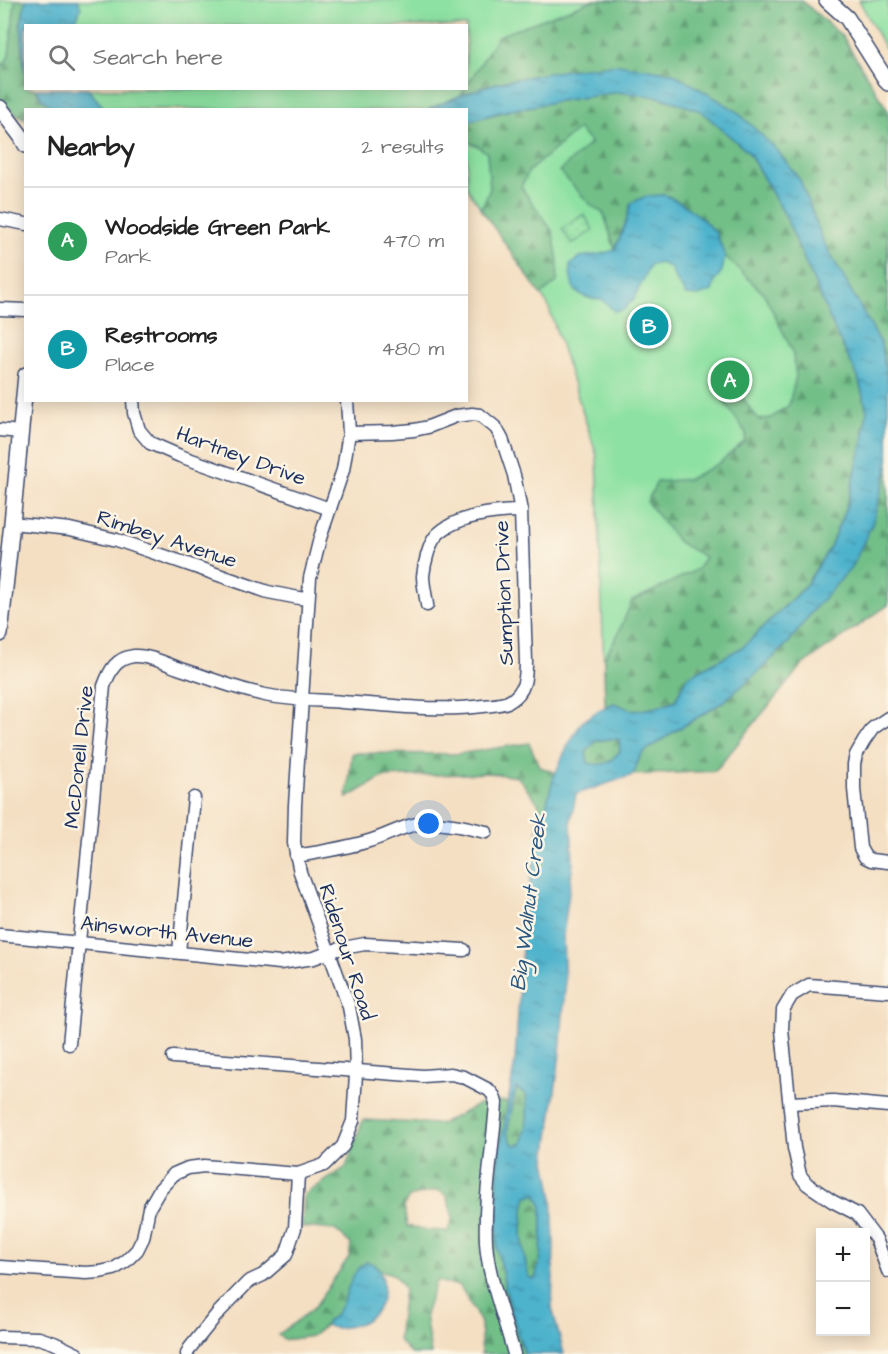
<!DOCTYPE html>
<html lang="en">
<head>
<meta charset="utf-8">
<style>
  body { margin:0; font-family:"Architects Daughter",sans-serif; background:#f2f2f2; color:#222 }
  .controls { position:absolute; right:18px; bottom:18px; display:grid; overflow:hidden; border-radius:0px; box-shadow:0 3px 15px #0003 }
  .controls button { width:54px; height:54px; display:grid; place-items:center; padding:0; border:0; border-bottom:2px solid #e0e0e0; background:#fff; color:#222; font:30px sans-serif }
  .you { position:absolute; left:429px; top:824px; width:21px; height:21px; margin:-15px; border:4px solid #fff; border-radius:50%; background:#1a73e8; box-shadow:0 0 0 9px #1a73e833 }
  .badge { display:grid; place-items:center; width:39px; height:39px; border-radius:50%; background:#111827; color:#fff; font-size:20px; font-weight:700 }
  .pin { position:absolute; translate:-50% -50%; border:3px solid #fff; box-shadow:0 2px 6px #0006 }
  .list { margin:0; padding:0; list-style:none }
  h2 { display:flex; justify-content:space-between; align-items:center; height:78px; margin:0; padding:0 24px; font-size:26px }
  h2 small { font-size:20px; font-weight:400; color:#767676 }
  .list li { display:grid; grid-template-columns:39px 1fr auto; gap:18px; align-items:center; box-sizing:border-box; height:108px; padding:0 24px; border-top:2px solid #e0e0e0 }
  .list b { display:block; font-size:22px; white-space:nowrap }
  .list p { margin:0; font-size:20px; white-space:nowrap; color:#767676 }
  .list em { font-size:20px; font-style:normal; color:#767676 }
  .icon { flex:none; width:33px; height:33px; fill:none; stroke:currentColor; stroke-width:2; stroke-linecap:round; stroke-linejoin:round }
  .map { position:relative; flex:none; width:888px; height:1354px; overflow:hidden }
  .search { position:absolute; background:#fff; box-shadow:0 3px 15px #0003; left:24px; top:24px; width:444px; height:66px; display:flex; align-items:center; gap:15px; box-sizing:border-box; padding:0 21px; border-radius:0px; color:#767676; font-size:22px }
  .panel { position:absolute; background:#fff; box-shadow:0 3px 15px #0003; left:24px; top:108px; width:444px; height:294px; border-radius:0px }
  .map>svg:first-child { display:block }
  .green { fill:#8de1a2; stroke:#548880; stroke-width:1.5 }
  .forest { fill:url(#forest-firs); stroke:#467773; stroke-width:1.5; fill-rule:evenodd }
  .garden { fill:url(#garden-dots); stroke:#548880; stroke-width:1.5 }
  .water { fill:url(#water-ripples); stroke:#347095; stroke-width:1.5; fill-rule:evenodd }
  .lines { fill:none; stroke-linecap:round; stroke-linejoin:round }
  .minor-casing { stroke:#3c496d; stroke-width:15 }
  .major-casing { stroke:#3c496d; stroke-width:18 }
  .minor { stroke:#fff; stroke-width:12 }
  .major { stroke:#fff; stroke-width:15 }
  .labels { text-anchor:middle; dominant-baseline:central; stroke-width:5; stroke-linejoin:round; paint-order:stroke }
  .street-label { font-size:21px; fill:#1b2f5e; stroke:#fcf5e5 }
  .water-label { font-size:22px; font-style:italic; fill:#2a567f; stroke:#fcf5e5 }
</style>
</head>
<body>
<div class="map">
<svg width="888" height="1354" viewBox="0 0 888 1354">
  <defs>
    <pattern id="forest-firs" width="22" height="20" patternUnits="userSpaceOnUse" patternTransform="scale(1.5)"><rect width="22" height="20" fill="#72bf88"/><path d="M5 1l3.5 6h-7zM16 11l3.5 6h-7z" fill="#5d9c72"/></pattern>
    <pattern id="garden-dots" width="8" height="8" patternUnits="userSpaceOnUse" patternTransform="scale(1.5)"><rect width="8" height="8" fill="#8de1a2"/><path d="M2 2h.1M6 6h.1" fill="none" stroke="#79c18e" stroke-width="1.8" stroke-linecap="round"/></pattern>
    <pattern id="water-ripples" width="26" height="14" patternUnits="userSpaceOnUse" patternTransform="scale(1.5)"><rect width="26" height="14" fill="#4db2cc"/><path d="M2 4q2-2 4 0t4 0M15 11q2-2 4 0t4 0" fill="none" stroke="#3f91a9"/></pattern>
  </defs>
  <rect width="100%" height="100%" fill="#fcf5e5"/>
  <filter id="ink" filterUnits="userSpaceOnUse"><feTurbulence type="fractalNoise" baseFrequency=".0167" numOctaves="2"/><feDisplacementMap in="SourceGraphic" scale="12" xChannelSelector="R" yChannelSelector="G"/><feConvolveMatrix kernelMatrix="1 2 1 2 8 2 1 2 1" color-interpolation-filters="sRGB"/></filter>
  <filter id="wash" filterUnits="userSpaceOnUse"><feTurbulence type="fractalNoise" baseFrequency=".008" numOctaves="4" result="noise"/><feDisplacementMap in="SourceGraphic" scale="24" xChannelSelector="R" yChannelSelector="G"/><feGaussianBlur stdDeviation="1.35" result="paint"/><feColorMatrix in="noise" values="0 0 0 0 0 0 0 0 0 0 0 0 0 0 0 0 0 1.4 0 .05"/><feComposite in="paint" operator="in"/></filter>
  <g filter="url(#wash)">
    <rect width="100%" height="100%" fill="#f4dfc2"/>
    <g class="green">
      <polygon points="0,0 16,0 15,2 9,56 4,65 0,63"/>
      <polygon points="38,0 801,0 843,37 888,111 888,605 802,665 715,771 606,729 597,456 548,305 467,188 466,110 51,109 47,89 466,88 466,26 35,26"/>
      <polygon points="859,0 888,0 888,54"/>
    </g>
    <g class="forest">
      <polygon points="16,0 26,0 21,23 26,88 36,89 43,100 54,109 26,110 25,119 13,112 0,98 0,63 4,65 9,56 15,2"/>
      <polygon points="593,0 801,0 843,37 888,111 888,384 881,344 823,241 800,180 777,150 735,110 673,73 553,72 496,83 460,96 465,89 466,88 467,85 498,36"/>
      <path d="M619,92l41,5 41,14 48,42 36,62 52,120 21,42 9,34 -4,31 -16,63 -17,42 -25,39 -62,61 -56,30 -12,23 -22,8 -19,3 -20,-8 -9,4 -1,-49 13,-22 15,-35 66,-32 7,-12 -27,-15 -31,-40 10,-20 32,-3 30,-16 26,-22 1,-8 -34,-49 13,-9 34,45 12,-2 18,-13 7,-29 -4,-26 -28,-56 -39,-38 -9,-23 -35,-30 -16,-8 -18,1 -16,7 -5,19 -11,28 -11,-36 -13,-9 -32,-34 32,-28 -13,-14 -49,42 -8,16 32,45 5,30 -1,20 -16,13 -60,-86 9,-20 -3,-36 -11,-8 -9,-3v-20c49,-15 101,-23 152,-30z"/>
      <polygon points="888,459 888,605 802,665 715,771 633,775 641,754 675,731 723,702 758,672 790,641 814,609 872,524 887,470"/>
      <path d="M609,739h10l1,12c-10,12 -16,16 -32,13l-2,-12 10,-11z"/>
      <polygon points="529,743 540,767 556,773 538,838 539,804 518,777 490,773 383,777 347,798 352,753 457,754"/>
      <path d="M516,1088l10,6c2,21 3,30 -4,51h-9l-6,-13z"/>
      <path d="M487,1100l21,2 -10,60 -1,86 8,38 13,49 7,19h-44v-31l-21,-37 -24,-5 -11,34 6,39h-20l-13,-14 6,-51 -9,-14 -15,-5 -6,-6 -20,11 -14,34 -6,7 -7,5 -1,4 -14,11 -27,4 -7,-5 36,-27 35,-51 2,-13 -16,-14 -33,-3 2,-32 42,-28 17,-47 78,4zM438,1190l9,6 6,21 -5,14 -22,-1 -19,-4 -3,-20 5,-9z"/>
      <path d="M536,1193l6,13v27l-1,24 -6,22 -6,-1c-7,-26 -10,-56 -2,-83z"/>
    </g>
    <polygon class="garden" points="584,214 593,230 572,244 562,229"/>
    <g class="water">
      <polygon points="26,0 78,0 81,8 74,25 26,26 25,73 24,70 21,23"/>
      <path d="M618,64l55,9 62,37 42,40 23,30 23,61 58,103 7,40v75l-1,11 -15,54 -20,43 -38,42 -24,32 -32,31 -35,30 -48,29 -34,23 -8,21 -57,19 -5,27 2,42 -10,73 2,53 -5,64 -14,107 6,33 2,50 -2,65 12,46h-39l-7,-19 -13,-49 -8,-38 1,-86 17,-100 9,-146 14,-78 15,-59 13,-30 15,-26 18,-13 15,-7 20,8 19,-3 22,-7 12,-24 56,-30 62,-60 25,-40 17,-42 16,-63 4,-31 -9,-34 -21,-42 -52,-120 -36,-62 -48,-42 -41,-14 -41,-5 -54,8 -65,12 -33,10 -1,-12 -37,-1c22,-10 45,-20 69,-26 40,-10 80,-14 120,-19zM609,739h10l1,12c-10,12 -16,16 -32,12l-2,-11 10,-11zM516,1088l10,6c2,20 2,31 -4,50l-9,1 -6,-13zM536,1194l6,12v27l-1,24 -6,22 -6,-1c-7,-26 -10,-56 -2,-82z"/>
      <polygon points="36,89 88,89 105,109 54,109 43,100"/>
      <path d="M665,195l16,8 18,13 17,17 9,23 -3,15 -7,10 -3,10 -14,5 -12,-1 -12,-18 -4,-10 -10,-4 -10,2 -16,34 -11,11 -9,1 -11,-11c-26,-2 -33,-8 -33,-35l10,-8 21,-3 14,-4 11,-28 5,-19 16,-7z"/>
      <path d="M367,1262c20,4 20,34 10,48 -8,10 -20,16 -33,17 -6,1 -12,2 -18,-2l1,-4c24,-14 16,-46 40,-59z"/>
    </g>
  </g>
  <g filter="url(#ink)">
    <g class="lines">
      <g class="minor-casing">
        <g id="minor">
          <polyline points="0,219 26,224"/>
          <polyline points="0,309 26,310"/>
          <polyline points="133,400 134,413 139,430 150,443 180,456 330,509"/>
          <polyline points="0,430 20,432"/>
          <polyline points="12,523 70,529 117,540 268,592 299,598 308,599"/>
          <path d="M427,605c-1,-9 -4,-20 -4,-29 1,-11 6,-32 13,-40 18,-20 60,-25 85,-25"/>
          <polyline points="888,718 873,728 864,741 856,755 854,764 854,789 860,848 865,857 871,860 888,862"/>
          <path d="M296,856c25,-4 50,-8 73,-15 18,-5 35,-16 53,-18 22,-1 43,4 64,9"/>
          <polyline points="0,935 280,963 314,958 338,949 365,944 464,950"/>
          <polyline points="179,952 194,798"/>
          <polyline points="888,991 809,985 792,995 783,1010 782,1030 794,1148 800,1175 807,1184 832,1201 857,1214 876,1239 888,1271"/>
          <path d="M69,1044l35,-358c6,-16 12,-28 30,-30 14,-1 31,7 44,12 29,9 57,21 87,27 25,5 52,5 77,7 47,3 95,10 141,4 9,-1 19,-1 27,-5 15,-9 16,-23 16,-39l-5,-151 -7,-36 -12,-36 -6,-11 -16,-13 -8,-1 -16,2 -28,11 -14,3 -22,2 -43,1"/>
          <path d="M173,1057l250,19 28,-2 13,3 25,13 5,6 2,7c-3,46 -12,93 -10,139 2,36 19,77 28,112"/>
          <polyline points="790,1103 833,1101 888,1106"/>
          <polyline points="0,1267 86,1273 100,1272 114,1269 126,1261 137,1250 143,1238 149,1208 160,1189 174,1174 188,1168 204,1166 298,1174 324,1165 343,1146 353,1121 356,1074 355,1039 349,1007 300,872 294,843 295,805 310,578 320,538 343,470 349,433 347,400"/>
          <polyline points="0,1337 39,1338 54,1343 77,1354"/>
          <polyline points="187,1354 189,1349 218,1313 248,1282 263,1275 286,1255 295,1228 298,1174"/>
        </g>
      </g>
      <g class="major-casing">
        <g id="major">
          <polyline points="827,0 847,18 888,83"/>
          <polyline points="0,108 21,136 26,145"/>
          <polyline points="0,634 12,523 26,375"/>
        </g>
      </g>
      <use href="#minor" class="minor"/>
      <use href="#major" class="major"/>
    </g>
  </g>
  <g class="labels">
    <g class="street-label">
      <text transform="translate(241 456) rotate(20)">Hartney Drive</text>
      <text transform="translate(167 539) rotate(18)">Rimbey Avenue</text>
      <text transform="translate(504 593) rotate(-92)">Sumption Drive</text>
      <text transform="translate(79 757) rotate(-84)">McDonell Drive</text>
      <text transform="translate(167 932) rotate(6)">Ainsworth Avenue</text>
      <text transform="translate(347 952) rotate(72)">Ridenour Road</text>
    </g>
    <g class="water-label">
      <text transform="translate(529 902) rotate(-83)">Big Walnut Creek</text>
    </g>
  </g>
</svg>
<div class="controls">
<button>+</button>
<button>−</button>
</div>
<div class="you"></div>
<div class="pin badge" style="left:730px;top:380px;background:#2e9e5b">A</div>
<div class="pin badge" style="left:649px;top:326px;background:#0f9aa8">B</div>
<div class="search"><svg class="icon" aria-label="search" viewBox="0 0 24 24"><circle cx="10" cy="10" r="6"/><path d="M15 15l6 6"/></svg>Search here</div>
<section class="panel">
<h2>Nearby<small>2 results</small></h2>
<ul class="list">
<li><span class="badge" style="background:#2e9e5b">A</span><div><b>Woodside Green Park</b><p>Park</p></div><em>470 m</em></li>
<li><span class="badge" style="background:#0f9aa8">B</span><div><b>Restrooms</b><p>Place</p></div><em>480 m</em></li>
</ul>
</section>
</div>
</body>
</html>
